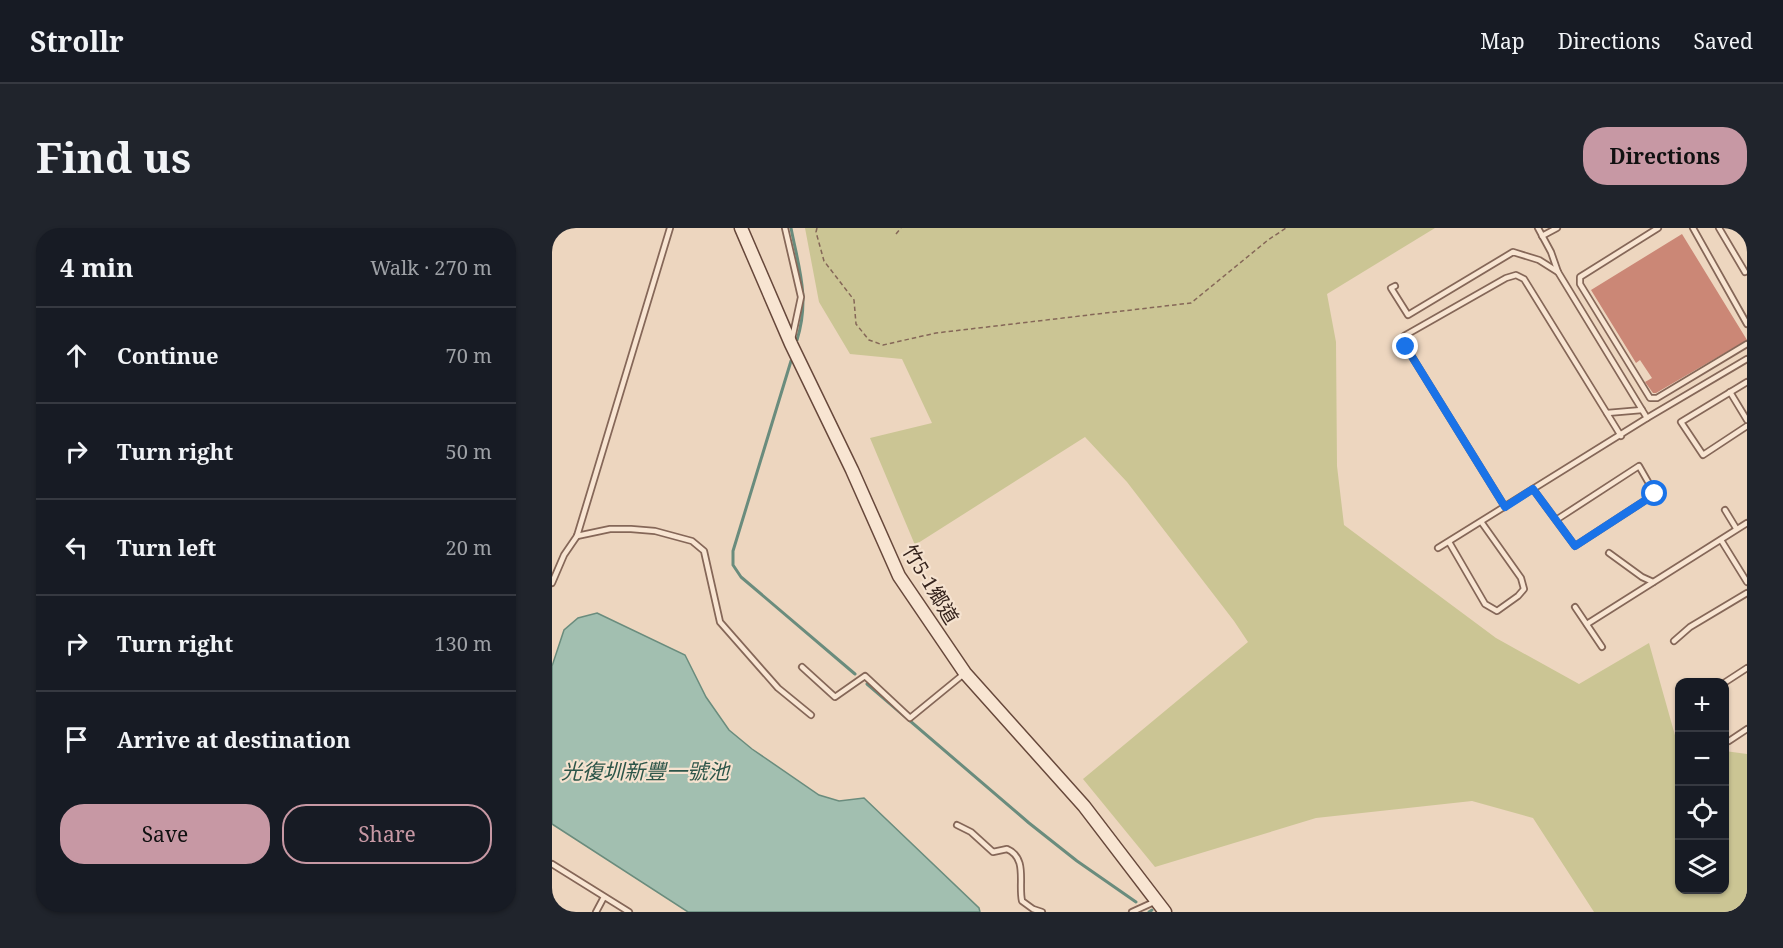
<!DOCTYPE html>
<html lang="en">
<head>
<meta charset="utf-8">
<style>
  body { margin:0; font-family:"Noto Serif","Noto Sans TC",serif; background:#20242c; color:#f1f3f6 }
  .controls { position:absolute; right:18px; bottom:18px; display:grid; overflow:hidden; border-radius:12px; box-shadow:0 2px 4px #0004 }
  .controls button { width:54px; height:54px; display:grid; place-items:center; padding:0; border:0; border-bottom:2px solid #363941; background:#171b24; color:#f1f3f6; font:30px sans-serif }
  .stop { position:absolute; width:18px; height:18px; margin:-14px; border:4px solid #1a73e8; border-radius:50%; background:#fff }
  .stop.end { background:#1a73e8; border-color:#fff; box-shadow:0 2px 6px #0008 }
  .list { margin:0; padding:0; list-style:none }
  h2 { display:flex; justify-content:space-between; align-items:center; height:78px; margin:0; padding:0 24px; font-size:26px }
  h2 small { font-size:20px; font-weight:400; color:#9ea1a6 }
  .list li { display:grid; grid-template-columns:39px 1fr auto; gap:18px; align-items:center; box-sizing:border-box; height:96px; padding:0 24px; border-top:2px solid #363941 }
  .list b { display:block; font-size:22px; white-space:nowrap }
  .list em { font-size:20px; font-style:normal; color:#9ea1a6 }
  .actions { display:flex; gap:12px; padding:18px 24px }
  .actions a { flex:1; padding:14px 0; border:2px solid #c798a4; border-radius:24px; text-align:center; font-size:21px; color:#c798a4 }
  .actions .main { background:#c798a4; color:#111 }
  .icon { flex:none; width:33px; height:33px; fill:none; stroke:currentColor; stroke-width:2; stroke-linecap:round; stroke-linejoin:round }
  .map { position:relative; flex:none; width:1195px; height:684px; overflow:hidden; border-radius:24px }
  header { display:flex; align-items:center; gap:36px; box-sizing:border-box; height:84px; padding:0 30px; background:#171b24; border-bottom:2px solid #363941 }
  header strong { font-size:28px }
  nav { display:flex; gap:33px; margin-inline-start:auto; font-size:21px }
  .intro { display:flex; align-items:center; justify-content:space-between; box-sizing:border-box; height:144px; padding:0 36px }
  h1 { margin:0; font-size:42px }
  .button { padding:15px 27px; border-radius:24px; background:#c798a4; color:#111; font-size:21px; font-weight:700 }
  main { display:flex; gap:36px; padding:0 36px }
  aside { flex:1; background:#171b24; border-radius:24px; box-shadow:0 2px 4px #0004 }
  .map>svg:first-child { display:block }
  .green { fill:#cbc594 }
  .water { fill:#a2bfb0; stroke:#6a8c7d; stroke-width:1.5 }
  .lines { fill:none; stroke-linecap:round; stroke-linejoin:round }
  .stream { stroke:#6a8c7d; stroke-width:3 }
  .building { fill:#cb8776 }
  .lane-casing { stroke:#856758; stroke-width:8 }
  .secondary-casing { stroke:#67483b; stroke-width:15 }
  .path { stroke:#856758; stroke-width:1.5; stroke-dasharray:4.5 3; stroke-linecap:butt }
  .lane { stroke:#f8e5d2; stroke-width:4.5 }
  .secondary { stroke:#f8e5d2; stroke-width:12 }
  .route { stroke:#1a73e8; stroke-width:8 }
  .labels { text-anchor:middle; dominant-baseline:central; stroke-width:4.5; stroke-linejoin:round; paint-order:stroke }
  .street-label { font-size:20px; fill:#35231c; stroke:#f5e2cf }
  .water-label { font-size:21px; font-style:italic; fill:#2c5549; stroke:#f5e2cf }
</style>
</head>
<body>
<header>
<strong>Strollr</strong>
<nav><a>Map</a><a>Directions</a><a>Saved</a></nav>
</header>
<div class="intro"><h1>Find us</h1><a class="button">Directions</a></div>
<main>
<aside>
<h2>4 min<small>Walk · 270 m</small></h2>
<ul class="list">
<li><svg class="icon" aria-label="ahead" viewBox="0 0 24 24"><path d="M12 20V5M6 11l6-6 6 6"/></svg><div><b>Continue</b></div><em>70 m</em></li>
<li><svg class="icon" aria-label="right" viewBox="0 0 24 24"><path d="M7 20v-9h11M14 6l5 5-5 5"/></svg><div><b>Turn right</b></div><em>50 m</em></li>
<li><svg class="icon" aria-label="left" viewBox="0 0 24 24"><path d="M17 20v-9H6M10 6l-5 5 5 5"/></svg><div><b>Turn left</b></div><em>20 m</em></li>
<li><svg class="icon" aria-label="right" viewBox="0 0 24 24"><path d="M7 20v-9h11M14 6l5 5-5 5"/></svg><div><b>Turn right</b></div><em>130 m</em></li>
<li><svg class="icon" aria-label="arrive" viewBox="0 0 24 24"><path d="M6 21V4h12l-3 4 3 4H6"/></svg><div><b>Arrive at destination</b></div></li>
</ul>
<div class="actions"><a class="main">Save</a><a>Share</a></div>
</aside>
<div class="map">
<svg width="1195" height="684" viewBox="0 0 1195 684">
  <rect width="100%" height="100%" fill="#edd6bf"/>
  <polygon class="green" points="253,0 883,0 775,66 784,114 785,238 792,297 944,410 1027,456 1097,415 1126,518 1127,518 1128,662 1172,662 1173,523 1195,526 1195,682 1192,684 1042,684 981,590 920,573 764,590 603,639 531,551 696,414 682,393 575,254 533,209 363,317 318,210 380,195 350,131 298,126 267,74"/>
  <polygon class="water" points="45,385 133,427 154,469 177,502 200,521 267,567 287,573 312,570 427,680 428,684 136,684 0,596 0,438 12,402 26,390"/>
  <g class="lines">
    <g class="stream">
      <path d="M239,0c8,41 19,70 6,112"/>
      <polyline points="239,133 181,323 181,337 189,349 303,446"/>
      <polyline points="315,456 477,595 525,633 584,674"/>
      <polyline points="597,684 600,682"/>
    </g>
  </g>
  <polygon class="building" points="1130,6 1195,112 1104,165 1101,165 1093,154 1100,150 1088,132 1084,135 1039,62"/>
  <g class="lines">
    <g class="lane-casing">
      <g id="lane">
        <polyline points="233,0 249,69 240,111"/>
        <polyline points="986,0 999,24 1006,44"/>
        <polyline points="1106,0 1028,49 1028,56 1098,170 1105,170 1195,116"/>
        <polyline points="1141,0 1195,96"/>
        <polyline points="1167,0 1193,44"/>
        <polyline points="990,8 1005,0"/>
        <polyline points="843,58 839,60 856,87 961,24 987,32 1006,44 1095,190"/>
        <polyline points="1195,154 1129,194 1151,227 1195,198"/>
        <polyline points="1178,164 1195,192"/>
        <polyline points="1055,185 1090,182"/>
        <polyline points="981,261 1023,318 1103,266 1087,238 1004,292"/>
        <polyline points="953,279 854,119 852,108 954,50 964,47 972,51 1069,208"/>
        <polyline points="1173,282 1184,300"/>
        <polyline points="25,308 58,301 79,301 103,303 140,313 152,323 168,394 226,460 259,487"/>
        <polyline points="1169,312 1195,354"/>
        <polyline points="897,314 933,376 945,383 966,368 972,361 969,350 930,295"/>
        <polyline points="886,320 1095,190 1195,131"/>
        <polyline points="1057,325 1090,349 1101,354"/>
        <polyline points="0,355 12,327 25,308 118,0"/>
        <polyline points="1023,379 1050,419"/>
        <polyline points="1035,396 1195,295"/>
        <polyline points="1122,413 1138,399 1195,365"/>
        <polyline points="250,439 283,469 313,448 358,490 413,445"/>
        <polyline points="1172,455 1195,440"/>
        <polyline points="1177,513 1195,501"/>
        <path d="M405,597l14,7 22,20 14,-3c21,9 11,34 15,52l11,8 9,3"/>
        <polyline points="0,636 77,684"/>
        <polyline points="44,684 52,669"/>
        <polyline points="580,684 602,674"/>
      </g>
    </g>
    <g class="secondary-casing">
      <polyline id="secondary" points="189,0 239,116 300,242 347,348 413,445 532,578 613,684"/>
    </g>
    <g class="path">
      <polyline points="265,0 264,4 272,33 302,72 304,96 317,112 331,117 384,105 639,75 716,12 734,0"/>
      <polyline points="344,6 349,0"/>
    </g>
    <use href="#lane" class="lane"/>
    <use href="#secondary" class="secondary"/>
  </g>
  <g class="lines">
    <polyline class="route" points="854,119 953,279 981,261 1023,318 1103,266"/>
  </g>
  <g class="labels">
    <g class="street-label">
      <text transform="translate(379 356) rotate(59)">竹5-1鄉道</text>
    </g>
    <g class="water-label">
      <text x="93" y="543">光復圳新豐一號池</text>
    </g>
  </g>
</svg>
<div class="controls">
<button>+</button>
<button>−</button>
<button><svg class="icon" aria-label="locate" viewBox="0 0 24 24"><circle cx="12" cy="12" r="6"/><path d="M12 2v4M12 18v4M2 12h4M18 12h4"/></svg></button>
<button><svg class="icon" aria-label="layers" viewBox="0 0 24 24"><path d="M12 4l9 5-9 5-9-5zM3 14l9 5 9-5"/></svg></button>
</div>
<div class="stop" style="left:1103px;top:266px"></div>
<div class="stop end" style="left:854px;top:119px"></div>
</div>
</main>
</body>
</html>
